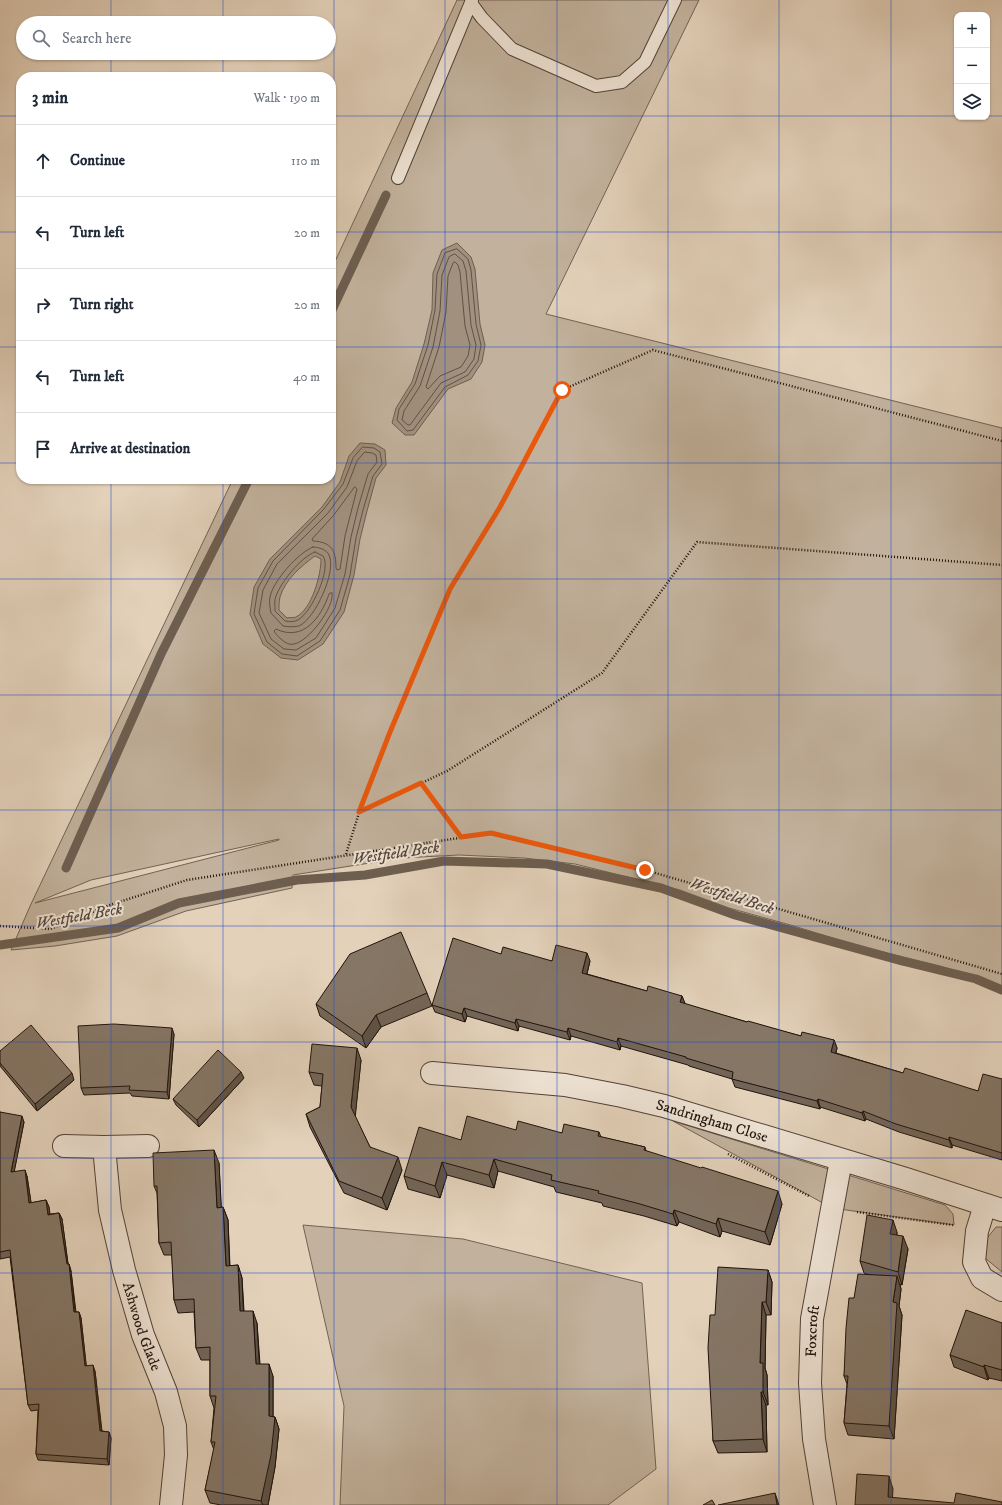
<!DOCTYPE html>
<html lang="en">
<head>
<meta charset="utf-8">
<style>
  body { margin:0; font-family:"IM FELL DW Pica",serif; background:#f6f6f7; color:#1f2937 }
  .controls { position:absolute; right:12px; top:12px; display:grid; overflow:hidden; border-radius:8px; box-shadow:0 1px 3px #0004 }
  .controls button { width:36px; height:36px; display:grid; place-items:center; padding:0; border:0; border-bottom:1px solid #e0e1e3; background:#fff; color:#1f2937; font:20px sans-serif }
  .stop { position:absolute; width:12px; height:12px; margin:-9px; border:3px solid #ea580c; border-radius:50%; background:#fff }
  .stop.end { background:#ea580c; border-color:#fff; box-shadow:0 1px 4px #0008 }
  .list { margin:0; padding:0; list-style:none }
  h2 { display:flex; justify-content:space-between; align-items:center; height:52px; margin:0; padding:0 16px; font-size:17px }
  h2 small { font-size:13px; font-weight:400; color:#747a83 }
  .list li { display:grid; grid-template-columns:26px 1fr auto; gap:12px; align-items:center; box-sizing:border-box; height:72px; padding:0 16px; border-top:1px solid #e0e1e3 }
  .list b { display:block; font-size:15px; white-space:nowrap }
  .list em { font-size:13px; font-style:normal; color:#747a83 }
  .icon { flex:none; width:22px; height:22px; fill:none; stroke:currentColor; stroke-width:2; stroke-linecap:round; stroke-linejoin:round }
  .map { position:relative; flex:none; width:1002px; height:1505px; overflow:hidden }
  .search { position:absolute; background:#fff; box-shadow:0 1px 3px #0004; left:16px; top:16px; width:320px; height:44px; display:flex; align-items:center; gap:10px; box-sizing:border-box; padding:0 14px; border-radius:22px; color:#747a83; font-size:15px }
  .panel { position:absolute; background:#fff; box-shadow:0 1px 3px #0004; left:16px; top:72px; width:320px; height:412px; border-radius:16px }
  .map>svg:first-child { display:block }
  .green { fill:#c2b19c; stroke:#716254; fill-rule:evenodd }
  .water { fill:#a1907e; stroke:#6d5e50; fill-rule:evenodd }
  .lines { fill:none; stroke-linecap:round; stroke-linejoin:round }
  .shore { stroke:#605244; stroke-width:1 }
  .stream { stroke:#6d5e50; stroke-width:9 }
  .service-casing { stroke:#514237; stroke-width:14 }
  .minor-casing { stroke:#514237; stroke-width:24 }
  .path { stroke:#20130b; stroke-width:2.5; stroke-dasharray:1 2; stroke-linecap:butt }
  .service { stroke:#ede1d2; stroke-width:12 }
  .minor { stroke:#ede1d2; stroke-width:22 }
  .wall { fill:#726558; stroke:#20130b }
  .shaded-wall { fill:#5d5347; stroke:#20130b }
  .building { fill:#857666; stroke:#20130b }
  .route { stroke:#ea580c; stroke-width:5 }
  .grid { fill:none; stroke:#1d4ed8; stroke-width:1; stroke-opacity:0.55 }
  .labels { text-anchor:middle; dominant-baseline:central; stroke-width:4; stroke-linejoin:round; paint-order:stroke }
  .street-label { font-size:15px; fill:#20130b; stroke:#ede1d2 }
  .water-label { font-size:16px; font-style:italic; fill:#544539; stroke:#ede1d2 }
</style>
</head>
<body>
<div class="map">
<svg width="1002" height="1505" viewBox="0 0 1002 1505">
  <rect width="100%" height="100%" fill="#e3d1ba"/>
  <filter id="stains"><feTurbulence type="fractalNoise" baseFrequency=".005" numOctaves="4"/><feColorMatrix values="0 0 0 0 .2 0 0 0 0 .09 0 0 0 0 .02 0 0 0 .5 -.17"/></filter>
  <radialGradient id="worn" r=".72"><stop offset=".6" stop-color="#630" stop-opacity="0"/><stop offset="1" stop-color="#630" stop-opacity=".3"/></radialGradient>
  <g class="green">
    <path d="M457,0h242l-153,314 456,114v558l-62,-20 -85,-21 -61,-19 -65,-18 -49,-18 -105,-26 -51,-6 -65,-3 -57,3 -109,17 -1,13 -106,23 -69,25 -62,10 -44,4 20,-46 202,-425h98v-209zM279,839v1l-244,63 56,-23z"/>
    <polygon points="673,1121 945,1205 953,1214 954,1225 832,1208"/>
    <polygon points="303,1225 463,1239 642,1283 656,1469 608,1505 340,1505 344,1406"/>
    <polygon points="996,1227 1002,1227 1002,1272 985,1258 984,1242"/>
  </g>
  <g class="water">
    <polygon points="457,243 471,257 475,269 480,324 485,345 482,362 471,379 448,389 414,435 405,435 392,423 396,408 412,382 424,344 432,310 433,273 442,250"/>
    <path d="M360,443l15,1 10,6 1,15 -10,13 -9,33 -7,28 -6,36 -10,37 -21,32 -25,16 -17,-2 -18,-14 -13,-30 4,-27 16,-28 52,-52 18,-25 9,-26zM315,556l6,3c0,16 -9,50 -25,58 -2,1 -6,0 -9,1l-8,-8c0,-4 0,-9 1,-13 5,-17 21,-31 35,-41z"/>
  </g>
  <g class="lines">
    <g class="shore">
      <polygon points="457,249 468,259 471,270 476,324 481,345 478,361 468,375 445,387 413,430 407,431 397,420 399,409 415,384 428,345 435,310 437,274 445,253"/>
      <polygon points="455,254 463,261 466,271 471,325 476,345 474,359 465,372 441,383 410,425 408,425 402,420 404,411 420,386 433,347 440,311 442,275 449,257"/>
      <polygon points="455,262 458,265 460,272 465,326 470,345 468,356 461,367 440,376 428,389 426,387 439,347 446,312 448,276 453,263"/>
      <polygon points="363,447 374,448 380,452 382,464 373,476 363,510 356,538 350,575 340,610 320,641 297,656 282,654 267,642 254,614 258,588 273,561 324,509 343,484 353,458"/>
      <polygon points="365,452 372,453 376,455 377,462 368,474 358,508 351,537 345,574 335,608 316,638 296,650 284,649 271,639 259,613 263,590 277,564 328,513 347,487 357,461"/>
      <path d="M355,487l2,2 -12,47 -5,33 -3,1 -1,-2c0,-17 -4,-26 -23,-27l-1,-2 21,-23z"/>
      <path d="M313,547c6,0 14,3 16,8 8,16 -14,64 -30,71 -5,1 -11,1 -16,0l-12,-13c-1,-5 -2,-11 -1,-16 3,-16 28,-44 43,-50z"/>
      <path d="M315,552l8,4c9,13 -12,57 -25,64 -4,2 -9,2 -13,1l-10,-10c0,-5 -1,-11 1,-15 5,-14 25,-39 39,-44z"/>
      <path d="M332,593c3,14 -24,49 -38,51 -5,1 -8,-1 -12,-4 -3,-3 -6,-5 -8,-9l2,-2c27,13 45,-11 53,-35z"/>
    </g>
    <g class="stream">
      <polyline points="331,312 386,195"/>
      <polyline points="66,868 161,654 249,479"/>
      <polyline points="0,945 118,928 179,903 297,880 365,875 444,861 547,864 661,888 735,915 902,961 976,979 1002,990"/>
    </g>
    <g class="service-casing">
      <g id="service">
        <polyline points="471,3 482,18 512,49 596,86 622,82 645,62 675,0"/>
        <polyline points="398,178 472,0"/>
      </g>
    </g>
    <g class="minor-casing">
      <g id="minor">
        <path id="s1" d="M432,1073l133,12 57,11 42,10 242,73 96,31"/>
        <polyline points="64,1146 104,1147"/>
        <path id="s2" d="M148,1146l-44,1 6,63 14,60 19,65 23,57 9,34 1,29 -5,50"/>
        <polyline points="985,1205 977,1231 974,1262 982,1278 1002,1290"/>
        <path id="s3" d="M825,1505l-11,-66 -4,-56 2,-64 29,-159"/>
      </g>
    </g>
    <g class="path">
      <polyline points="421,783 461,837"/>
      <polyline points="360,812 447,771 602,673 697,542 1002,565"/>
      <polyline points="346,854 359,813 390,733 450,589 500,507 562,390 653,350 1002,441"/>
      <polyline points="0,926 50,929 110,905 187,880 491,833 645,870 1002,974"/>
      <polyline points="728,1154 809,1196"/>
      <polyline points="857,1212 953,1225"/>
    </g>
    <use href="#service" class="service"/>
    <use href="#minor" class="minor"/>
  </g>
  <g class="wall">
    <polygon points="501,954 552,961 590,961 587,974 647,991 682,996 684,1004 747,1022 801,1036 834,1040 837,1048 836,1053 903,1073 978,1091 1002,1079 1002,1160 952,1145 952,1148 899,1132 866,1119 865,1121 820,1107 820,1109 735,1087 732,1079 689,1066 688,1065 621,1046 620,1050 571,1036 570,1040 519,1026 518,1031 467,1016 465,1022 435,1012 432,1005"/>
    <polygon points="427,993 432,1006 381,1027 366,1048 320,1016 316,1004"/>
    <polygon points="174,1034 169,1099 132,1096 130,1093 84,1095 81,1088"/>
    <polygon points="0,1051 74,1080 37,1111 0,1066"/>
    <polygon points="361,1060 355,1116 370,1147 402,1170 387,1210 344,1193 310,1127 306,1114 320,1107 322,1086 314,1085 309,1072"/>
    <polygon points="244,1078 199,1127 176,1105 173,1099"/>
    <polygon points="0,1112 24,1122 14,1171 27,1176 31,1203 46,1200 49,1207 50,1214 59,1213 62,1219 68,1264 69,1264 71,1271 76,1312 79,1312 81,1318 86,1365 95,1371 102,1431 109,1432 111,1438 109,1465 38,1460 36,1454 38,1410 31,1411 28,1405 10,1257 0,1259"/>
    <polygon points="516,1130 562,1133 599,1132 601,1137 645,1147 646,1151 782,1204 770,1245 722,1231 720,1237 679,1222 677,1226 644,1216 603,1206 602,1203 556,1192 554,1187 498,1171 494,1188 447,1175 440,1198 408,1189 404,1176 461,1140"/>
    <polygon points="219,1163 221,1208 223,1207 228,1220 230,1266 238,1265 242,1278 244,1311 257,1323 260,1364 273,1376 273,1417 275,1417 279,1429 275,1467 268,1505 221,1505 210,1503 205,1490 214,1450 211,1442 214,1408 210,1396 210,1360 201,1360 196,1348 194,1312 178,1313 174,1300 172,1255 164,1255 159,1243 157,1193 154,1186"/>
    <polygon points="897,1232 897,1235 908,1249 902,1285 900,1284 901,1289 899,1306 902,1315 894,1439 848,1435 844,1423 847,1384 844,1376 854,1298 870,1275 864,1273 860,1261"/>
    <polygon points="768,1270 772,1282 771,1315 766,1315 765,1368 767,1375 768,1405 766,1405 767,1452 718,1453 713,1441 715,1315"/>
    <polygon points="1002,1323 1002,1381 989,1378 988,1380 954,1367 950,1355"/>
  </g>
  <g class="shaded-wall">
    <polygon points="587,953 590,961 585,981 582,973"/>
    <polygon points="682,996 685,1003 683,1010 680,1002"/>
    <polygon points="464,1008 467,1016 465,1022 462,1014"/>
    <polygon points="376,1015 381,1027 366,1048 362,1036"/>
    <polygon points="516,1019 519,1026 518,1031 515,1023"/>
    <polygon points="172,1028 174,1034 169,1099 167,1092"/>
    <polygon points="568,1028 571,1036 570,1040 567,1032"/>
    <polygon points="618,1038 621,1046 620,1050 617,1042"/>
    <polygon points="834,1040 837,1048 834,1059 831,1052"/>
    <polygon points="357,1048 361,1060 355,1119 351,1107"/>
    <polygon points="241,1072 244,1078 199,1127 197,1120"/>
    <polygon points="72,1073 74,1080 37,1111 35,1104"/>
    <polygon points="818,1099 820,1107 820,1109 817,1101"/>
    <polygon points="863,1111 866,1119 865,1121 862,1113"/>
    <polygon points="22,1116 24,1122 13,1178 11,1172"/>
    <polygon points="949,1137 952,1145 952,1148 949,1140"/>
    <polygon points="214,1150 219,1163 222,1220 217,1208"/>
    <polygon points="398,1157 402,1170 387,1210 382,1198"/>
    <polygon points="494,1159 498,1171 494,1188 489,1175"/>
    <polygon points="442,1162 447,1175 440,1198 435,1186"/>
    <polygon points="25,1170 27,1176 32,1209 29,1203"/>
    <polygon points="778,1191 782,1204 770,1245 765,1232"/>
    <polygon points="46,1200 49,1207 50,1221 48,1215"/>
    <polygon points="223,1207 228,1220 230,1278 226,1266"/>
    <polygon points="674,1210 679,1222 677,1226 673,1214"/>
    <polygon points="59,1213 62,1219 69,1271 67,1264"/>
    <polygon points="718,1218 722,1231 720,1237 716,1224"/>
    <polygon points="893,1220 897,1232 895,1246 890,1234"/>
    <polygon points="903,1236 908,1249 902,1285 898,1272"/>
    <polygon points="69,1264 71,1271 76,1319 74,1312"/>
    <polygon points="238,1265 242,1278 244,1324 240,1311"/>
    <polygon points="768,1270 772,1282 771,1315 766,1302"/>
    <polygon points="897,1276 901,1289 899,1306 902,1315 894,1439 889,1426 893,1302"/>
    <polygon points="762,1302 766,1315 765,1368 767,1375 768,1405 763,1392 760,1363"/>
    <polygon points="253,1311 257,1323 260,1376 256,1364"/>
    <polygon points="79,1312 81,1318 87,1372 85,1366"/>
    <polygon points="269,1364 273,1376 273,1429 269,1416"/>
    <polygon points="93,1365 95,1371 102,1437 100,1431"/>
    <polygon points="984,1365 989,1378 988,1380 984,1367"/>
    <polygon points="761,1392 766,1405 767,1452 763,1439"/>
    <polygon points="275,1417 279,1429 275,1467 268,1505 263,1505 261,1501"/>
    <polygon points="109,1432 111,1438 109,1465 107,1459"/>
    <polygon points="889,1476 893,1489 892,1505 888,1497"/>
    <polygon points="775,1493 779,1505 777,1505"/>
  </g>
  <g class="building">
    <polygon points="401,932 427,993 376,1015 362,1036 316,1004 350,954"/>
    <polygon points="453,938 501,954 503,947 552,961 556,945 587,953 582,973 647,991 648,986 682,996 680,1002 747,1022 748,1021 801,1036 802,1032 834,1040 831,1052 903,1073 905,1068 978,1091 983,1074 1002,1079 1002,1153 949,1137 949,1140 896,1124 863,1111 862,1113 818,1099 817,1101 732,1079 733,1072 686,1058 686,1057 618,1038 617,1042 568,1028 567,1032 516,1019 515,1023 464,1008 462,1014 432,1005"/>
    <polygon points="114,1024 172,1028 167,1092 129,1090 130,1086 81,1088 78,1026"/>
    <polygon points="31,1025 72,1073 35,1104 0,1063 0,1051"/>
    <polygon points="312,1044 357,1048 351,1107 370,1147 398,1157 382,1198 339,1181 306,1114 320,1107 323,1074 309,1072"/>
    <polygon points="218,1050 241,1072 197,1120 173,1099"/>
    <polygon points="0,1112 22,1116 11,1172 25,1170 29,1203 46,1200 48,1215 59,1213 67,1264 69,1264 74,1312 79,1312 85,1366 93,1365 100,1431 109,1432 107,1459 36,1454 39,1404 28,1405 10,1250 0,1252"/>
    <polygon points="467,1116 516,1130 518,1121 562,1133 564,1124 599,1132 598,1136 645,1147 644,1150 701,1168 702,1167 778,1191 765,1232 718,1218 716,1224 674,1210 673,1214 640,1204 598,1193 599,1191 551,1180 552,1175 494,1159 489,1175 442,1162 435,1186 404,1176 419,1127 461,1140"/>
    <polygon points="214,1150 217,1208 223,1207 226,1266 238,1265 240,1311 253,1311 256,1364 269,1364 269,1416 275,1417 271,1455 261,1501 205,1490 215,1442 211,1442 216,1396 210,1396 210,1347 196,1348 194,1299 174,1300 171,1242 159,1243 157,1186 154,1186 153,1153"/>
    <polygon points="867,1215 893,1220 890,1234 903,1236 898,1272 860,1261"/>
    <polygon points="718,1267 768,1270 766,1302 762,1302 760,1363 763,1363 763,1392 761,1392 763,1439 713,1441 708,1348 710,1315 715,1315"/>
    <polygon points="858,1274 897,1276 893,1302 897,1303 889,1426 844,1423 848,1376 844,1376 846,1328 849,1298 854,1298"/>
    <polygon points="966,1310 1002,1323 1002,1370 984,1365 984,1367 950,1355"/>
    <polygon points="857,1474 889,1476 888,1497 954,1503 956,1493 1002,1502 1002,1505 855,1505"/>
    <polygon points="775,1493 777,1505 718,1505"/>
    <polygon points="712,1500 715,1505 703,1505"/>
  </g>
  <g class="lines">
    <polyline class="route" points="562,390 500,507 450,589 390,732 359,812 421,783 461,837 491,833 645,870"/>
  </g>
  <path class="grid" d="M111,0v23M223,0v23M334,0v1505M445,0v1505M557,0v1505M668,0v1505M779,0v1505M891,0v1505M111,53v24M223,53v24M0,116h21M331,116h626M987,116h15M0,232h21M331,232h671M0,347h21M331,347h671M0,463h21M331,463h671M111,479v1026M223,479v1026M0,579h1002M0,695h1002M0,810h1002M0,926h1002M0,1042h1002M0,1158h1002M0,1273h1002M0,1389h1002"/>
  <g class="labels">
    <g class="street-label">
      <text stroke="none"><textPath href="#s1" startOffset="285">Sandringham Close</textPath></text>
      <text stroke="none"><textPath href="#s2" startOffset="228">Ashwood Glade</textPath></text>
      <text stroke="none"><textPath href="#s3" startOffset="175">Foxcroft</textPath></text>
    </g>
    <g class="water-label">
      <text transform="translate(396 853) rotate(-8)">Westfield Beck</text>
      <text transform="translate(732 896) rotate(18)">Westfield Beck</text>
      <text transform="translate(79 916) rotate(-10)">Westfield Beck</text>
    </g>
  </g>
  <rect width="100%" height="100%" filter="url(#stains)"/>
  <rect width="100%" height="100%" fill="url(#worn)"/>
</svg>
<div class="controls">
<button>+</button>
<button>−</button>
<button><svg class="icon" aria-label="layers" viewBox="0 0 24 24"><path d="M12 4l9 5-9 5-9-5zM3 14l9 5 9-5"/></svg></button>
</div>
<div class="stop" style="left:562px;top:390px"></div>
<div class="stop end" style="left:645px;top:870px"></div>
<div class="search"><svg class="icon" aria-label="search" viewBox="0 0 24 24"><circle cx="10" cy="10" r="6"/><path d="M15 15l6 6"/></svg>Search here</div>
<section class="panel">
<h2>3 min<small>Walk · 190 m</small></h2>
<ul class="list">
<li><svg class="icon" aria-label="ahead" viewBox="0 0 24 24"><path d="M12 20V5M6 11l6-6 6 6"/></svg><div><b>Continue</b></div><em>110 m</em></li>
<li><svg class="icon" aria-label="left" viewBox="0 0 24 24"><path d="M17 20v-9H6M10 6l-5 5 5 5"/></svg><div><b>Turn left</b></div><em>20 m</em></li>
<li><svg class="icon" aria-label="right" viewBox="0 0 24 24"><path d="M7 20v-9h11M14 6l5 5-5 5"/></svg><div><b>Turn right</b></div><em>20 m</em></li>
<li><svg class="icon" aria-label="left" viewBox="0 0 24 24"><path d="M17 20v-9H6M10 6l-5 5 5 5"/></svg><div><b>Turn left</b></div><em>40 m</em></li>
<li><svg class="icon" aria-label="arrive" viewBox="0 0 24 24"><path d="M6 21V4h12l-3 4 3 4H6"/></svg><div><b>Arrive at destination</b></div></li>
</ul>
</section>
</div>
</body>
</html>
